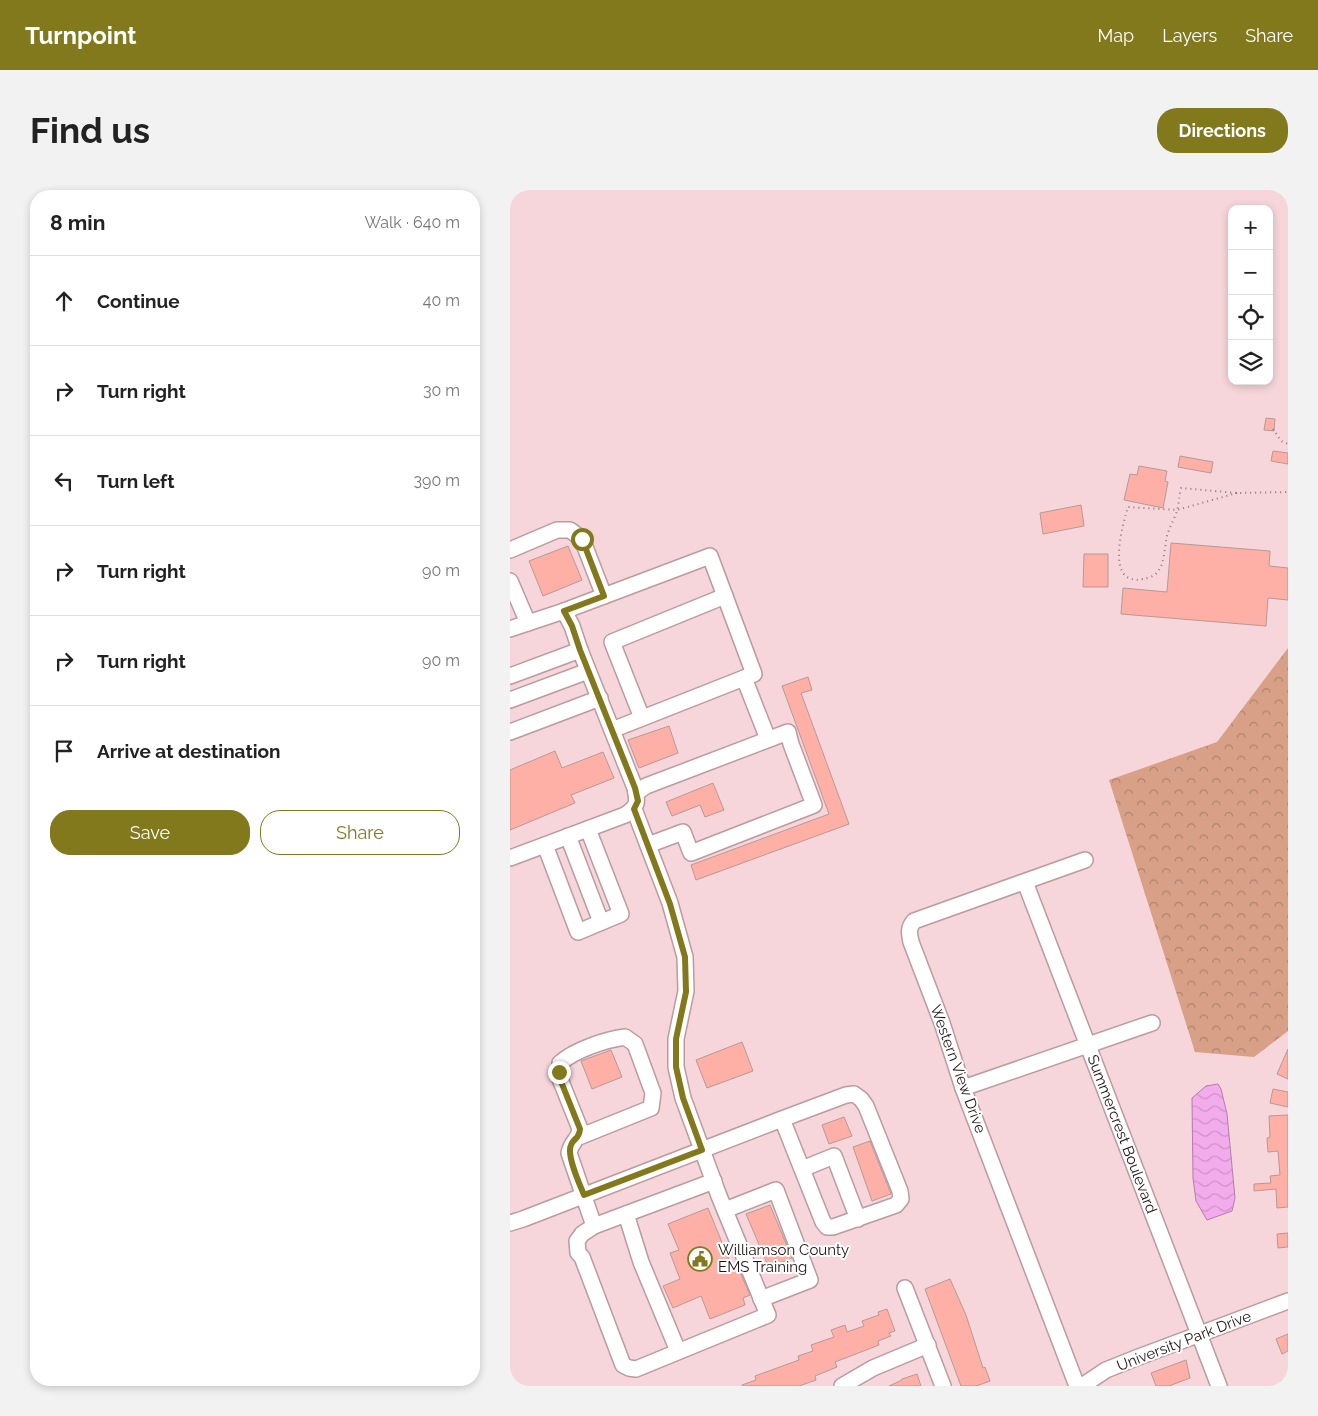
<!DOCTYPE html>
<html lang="en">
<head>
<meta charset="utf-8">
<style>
  body { margin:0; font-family:Raleway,sans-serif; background:#f2f2f2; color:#222 }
  .controls { position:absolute; right:15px; top:15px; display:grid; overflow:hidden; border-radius:10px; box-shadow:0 2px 8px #0003 }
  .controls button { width:45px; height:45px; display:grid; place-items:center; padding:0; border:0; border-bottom:1px solid #e0e0e0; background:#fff; color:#222; font:25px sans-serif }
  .stop { position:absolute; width:15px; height:15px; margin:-11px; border:4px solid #82781c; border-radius:50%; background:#fff }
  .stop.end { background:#82781c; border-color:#fff; box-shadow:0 1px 5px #0008 }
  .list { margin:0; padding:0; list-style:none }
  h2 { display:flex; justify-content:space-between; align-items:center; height:65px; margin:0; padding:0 20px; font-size:21px }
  h2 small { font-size:16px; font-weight:400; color:#767676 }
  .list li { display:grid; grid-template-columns:32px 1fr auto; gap:15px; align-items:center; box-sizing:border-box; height:90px; padding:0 20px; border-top:1px solid #e0e0e0 }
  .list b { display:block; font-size:19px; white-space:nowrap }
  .list em { font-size:16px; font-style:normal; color:#767676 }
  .actions { display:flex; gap:10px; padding:15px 20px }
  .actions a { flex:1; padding:11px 0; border:1px solid #82781c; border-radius:20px; text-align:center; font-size:18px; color:#82781c }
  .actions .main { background:#82781c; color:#fff }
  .icon { flex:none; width:28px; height:28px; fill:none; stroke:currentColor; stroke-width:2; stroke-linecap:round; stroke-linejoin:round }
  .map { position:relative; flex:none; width:778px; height:1196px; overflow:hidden; border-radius:20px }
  header { display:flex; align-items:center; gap:30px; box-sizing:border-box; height:70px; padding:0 25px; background:#82781c; color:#fff }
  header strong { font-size:24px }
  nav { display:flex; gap:28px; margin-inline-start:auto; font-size:18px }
  .intro { display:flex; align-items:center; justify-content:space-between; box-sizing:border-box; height:120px; padding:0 30px }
  h1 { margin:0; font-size:35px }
  .button { padding:12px 22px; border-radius:20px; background:#82781c; color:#fff; font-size:18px; font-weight:700 }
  main { display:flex; gap:30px; padding:0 30px }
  aside { flex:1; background:#fff; border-radius:20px; box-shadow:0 2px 8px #0003 }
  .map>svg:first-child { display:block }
  .forest { fill:url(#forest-crowns) }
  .water { fill:url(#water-waves); stroke:#b37eab }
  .building { fill:#feb0a6; stroke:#b79995 }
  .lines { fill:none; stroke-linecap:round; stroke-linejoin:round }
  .minor-casing { stroke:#ba9ba0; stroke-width:18 }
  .path { stroke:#8d7779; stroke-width:2; stroke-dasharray:1 4; stroke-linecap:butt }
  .minor { stroke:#fff; stroke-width:15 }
  .route { stroke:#82781c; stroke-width:6 }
  .labels { text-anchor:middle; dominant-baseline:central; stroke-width:4; stroke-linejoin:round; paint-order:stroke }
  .street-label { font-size:15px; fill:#1f1415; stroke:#fff }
  .poi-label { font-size:15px; fill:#1f1415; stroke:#fff; text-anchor:start }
</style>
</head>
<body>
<header>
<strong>Turnpoint</strong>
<nav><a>Map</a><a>Layers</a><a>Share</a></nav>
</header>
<div class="intro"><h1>Find us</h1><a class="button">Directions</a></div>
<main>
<aside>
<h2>8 min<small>Walk · 640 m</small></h2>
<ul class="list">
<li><svg class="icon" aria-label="ahead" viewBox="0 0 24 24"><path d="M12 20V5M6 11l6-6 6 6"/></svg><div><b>Continue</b></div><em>40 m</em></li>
<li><svg class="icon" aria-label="right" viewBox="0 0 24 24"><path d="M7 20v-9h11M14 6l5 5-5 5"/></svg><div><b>Turn right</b></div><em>30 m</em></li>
<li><svg class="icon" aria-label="left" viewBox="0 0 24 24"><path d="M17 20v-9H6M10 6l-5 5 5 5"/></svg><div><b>Turn left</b></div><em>390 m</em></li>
<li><svg class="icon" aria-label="right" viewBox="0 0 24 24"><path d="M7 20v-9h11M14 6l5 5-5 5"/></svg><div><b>Turn right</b></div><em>90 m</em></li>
<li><svg class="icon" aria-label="right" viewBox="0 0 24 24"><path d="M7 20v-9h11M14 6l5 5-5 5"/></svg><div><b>Turn right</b></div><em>90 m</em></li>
<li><svg class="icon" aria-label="arrive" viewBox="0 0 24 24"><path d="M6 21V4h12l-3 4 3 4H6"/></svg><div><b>Arrive at destination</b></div></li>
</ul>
<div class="actions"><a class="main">Save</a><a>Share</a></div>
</aside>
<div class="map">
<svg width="778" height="1196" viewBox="0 0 778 1196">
  <defs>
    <pattern id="forest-crowns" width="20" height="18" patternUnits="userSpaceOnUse" patternTransform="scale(1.25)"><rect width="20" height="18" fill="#d8a187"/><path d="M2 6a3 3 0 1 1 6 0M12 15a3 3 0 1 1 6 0" fill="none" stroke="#af826d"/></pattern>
    <pattern id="water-waves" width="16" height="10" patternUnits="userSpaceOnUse" patternTransform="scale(1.25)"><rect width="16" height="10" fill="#f2abeb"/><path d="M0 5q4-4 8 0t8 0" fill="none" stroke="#cf92c9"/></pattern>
  </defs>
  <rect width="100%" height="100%" fill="#f6d6da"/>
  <polygon class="forest" points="778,458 778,841 744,867 685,862 599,590 707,552"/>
  <polygon class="water" points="708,894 711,899 717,924 725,1008 722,1021 697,1030 686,1011 683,988 682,908 696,896"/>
  <g class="building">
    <polygon points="756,228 765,229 764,241 754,240"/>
    <polygon points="763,261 778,263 778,274 761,271"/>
    <polygon points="670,266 703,272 701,283 668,277"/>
    <polygon points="629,276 657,281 655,291 658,292 653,318 614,310 620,284 627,285"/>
    <polygon points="571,315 574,336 533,344 530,323"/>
    <polygon points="661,353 760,361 759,376 778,378 778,410 758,408 756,436 611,424 613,398 657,402"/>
    <polygon points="58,356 72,390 33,406 19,371"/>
    <polygon points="574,364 598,364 598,397 573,397"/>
    <polygon points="298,487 302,500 291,503 339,634 186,690 181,675 319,624 272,496"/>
    <polygon points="159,536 168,563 129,578 118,550"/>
    <polygon points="45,561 52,578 93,562 104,588 61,605 65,613 0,640 0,580"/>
    <polygon points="203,593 214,620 195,627 190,615 162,626 156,612"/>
    <polygon points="232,852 243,881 197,898 186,870"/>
    <polygon points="778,859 778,889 767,884"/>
    <polygon points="101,860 112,887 82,899 71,871"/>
    <polygon points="763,899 778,902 778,917 760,913"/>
    <polygon points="778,925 778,1017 767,1018 766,999 744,1001 744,994 761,993 760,986 770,985 768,961 758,962 757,948 760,947 759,926"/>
    <polygon points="334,927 342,946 319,954 312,935"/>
    <polygon points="360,951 381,1004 362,1011 343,957"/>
    <polygon points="260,1015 282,1068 259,1078 236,1024"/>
    <polygon points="198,1018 222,1077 227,1075 240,1105 233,1108 235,1115 200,1129 191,1106 163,1118 153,1096 170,1089 160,1063 169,1060 158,1034"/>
    <polygon points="778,1043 778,1057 768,1058 767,1044"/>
    <polygon points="440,1089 456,1125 473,1178 475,1177 480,1191 466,1196 451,1196 415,1099"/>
    <polygon points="377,1119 385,1141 379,1143 381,1146 368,1151 369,1155 325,1172 327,1177 305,1186 306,1190 289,1196 232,1196 232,1195 246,1190 245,1186 289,1170 288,1166 303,1161 301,1155 324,1147 321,1140 335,1135 337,1142 354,1136 352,1131 369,1125 368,1122"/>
    <polygon points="778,1144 778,1161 772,1164 766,1149"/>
    <polygon points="676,1170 680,1188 659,1196 646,1196 641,1183"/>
    <polygon points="407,1184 411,1196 379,1196 392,1190 392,1189"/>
  </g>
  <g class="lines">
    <g class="minor-casing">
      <g id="minor">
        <polyline points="0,360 47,340 60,340 72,349 94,406"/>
        <polyline points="0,391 18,433"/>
        <polyline points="54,421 200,366 244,484 234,488"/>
        <path d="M0,439l54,-18 8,15 8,24 55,138c3,15 3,18 -10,27l-115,43"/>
        <polyline points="0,486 70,460"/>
        <polyline points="0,510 78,481"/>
        <polyline points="132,528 102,452 215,406"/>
        <polyline points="102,540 234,488 258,549"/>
        <polyline points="0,542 90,508"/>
        <polyline points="126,603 136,596 278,542 281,554 304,615 181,663 173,642 138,655"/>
        <polyline points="58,646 91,732"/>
        <polyline points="35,655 68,742 111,724 78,639"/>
        <polyline points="515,692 709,1196"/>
        <polyline points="453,898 642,833"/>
        <path d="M69,947l72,-29 2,-15 -18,-49 -10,-7c-21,3 -50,13 -65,26v16l20,50c-1,11 -9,12 -11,24l25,73 120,-45"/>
        <polyline points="292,979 324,966 348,1029"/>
        <polyline points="215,1020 266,1000 300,1090 251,1109"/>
        <polyline points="116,1024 131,1072 168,1161"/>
        <polyline points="0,1033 13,1029 272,929 313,1032 317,1037 323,1037 386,1015 391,1009 390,1001 356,916 351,909 344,904 336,905 272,929"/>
        <polyline points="84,1036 72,1044 67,1051 68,1063 72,1067 113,1175 119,1178 126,1179 258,1125 209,1006 173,908 166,877 166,849 176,801 175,767 160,713 124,619"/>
        <polyline points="395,1098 433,1196"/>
        <polyline points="332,1196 363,1178 418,1155"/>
        <path d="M567,1196l-114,-298 -21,-65 -31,-81c-2,-9 -3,-14 3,-21l171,-61"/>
        <polyline points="572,1196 596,1180 626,1168 778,1111"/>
      </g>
    </g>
    <g class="path">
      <polyline points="763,239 771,251 778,254"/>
      <path d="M727,303l-60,17 -49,-3c-5,17 -24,80 15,72 5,-1 13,-3 16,-9 5,-6 6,-25 8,-34 2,-8 7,-16 10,-25 2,-7 2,-15 4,-23l56,5 51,-1"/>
    </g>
    <use href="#minor" class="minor"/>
  </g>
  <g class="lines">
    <path class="route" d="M49,882l1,7 20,50c-1,11 -6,8 -9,16 -5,10 9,40 13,50l118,-45 -19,-52 -7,-31v-28l10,-47 -1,-35 -15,-53 -36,-95 4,-8 -3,-13 -55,-138 -8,-24 -8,-15 40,-15 -22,-57"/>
  </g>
  <defs>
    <g id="civic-ring" transform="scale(1.25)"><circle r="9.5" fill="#fff" stroke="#82781c" stroke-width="1.5"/><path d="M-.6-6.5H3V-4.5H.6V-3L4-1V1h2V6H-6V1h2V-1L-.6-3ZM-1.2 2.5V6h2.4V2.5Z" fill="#82781c"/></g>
  </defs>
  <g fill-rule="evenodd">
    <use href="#civic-ring" x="190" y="1069"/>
  </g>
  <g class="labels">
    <g class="street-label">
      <text transform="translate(448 879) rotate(70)">Western View Drive</text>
      <text transform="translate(612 944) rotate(69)">Summercrest Boulevard</text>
      <text transform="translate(674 1151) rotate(-21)">University Park Drive</text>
    </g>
    <g class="poi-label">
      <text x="208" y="1060">Williamson County<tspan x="208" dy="17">EMS Training</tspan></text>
    </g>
  </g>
</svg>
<div class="controls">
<button>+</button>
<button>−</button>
<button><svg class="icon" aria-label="locate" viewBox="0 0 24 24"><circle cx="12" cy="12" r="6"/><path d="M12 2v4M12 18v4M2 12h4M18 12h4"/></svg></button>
<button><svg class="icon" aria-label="layers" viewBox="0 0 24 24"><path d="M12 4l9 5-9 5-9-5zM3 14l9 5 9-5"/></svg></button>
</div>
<div class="stop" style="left:72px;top:349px"></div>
<div class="stop end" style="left:49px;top:882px"></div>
</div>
</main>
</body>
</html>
